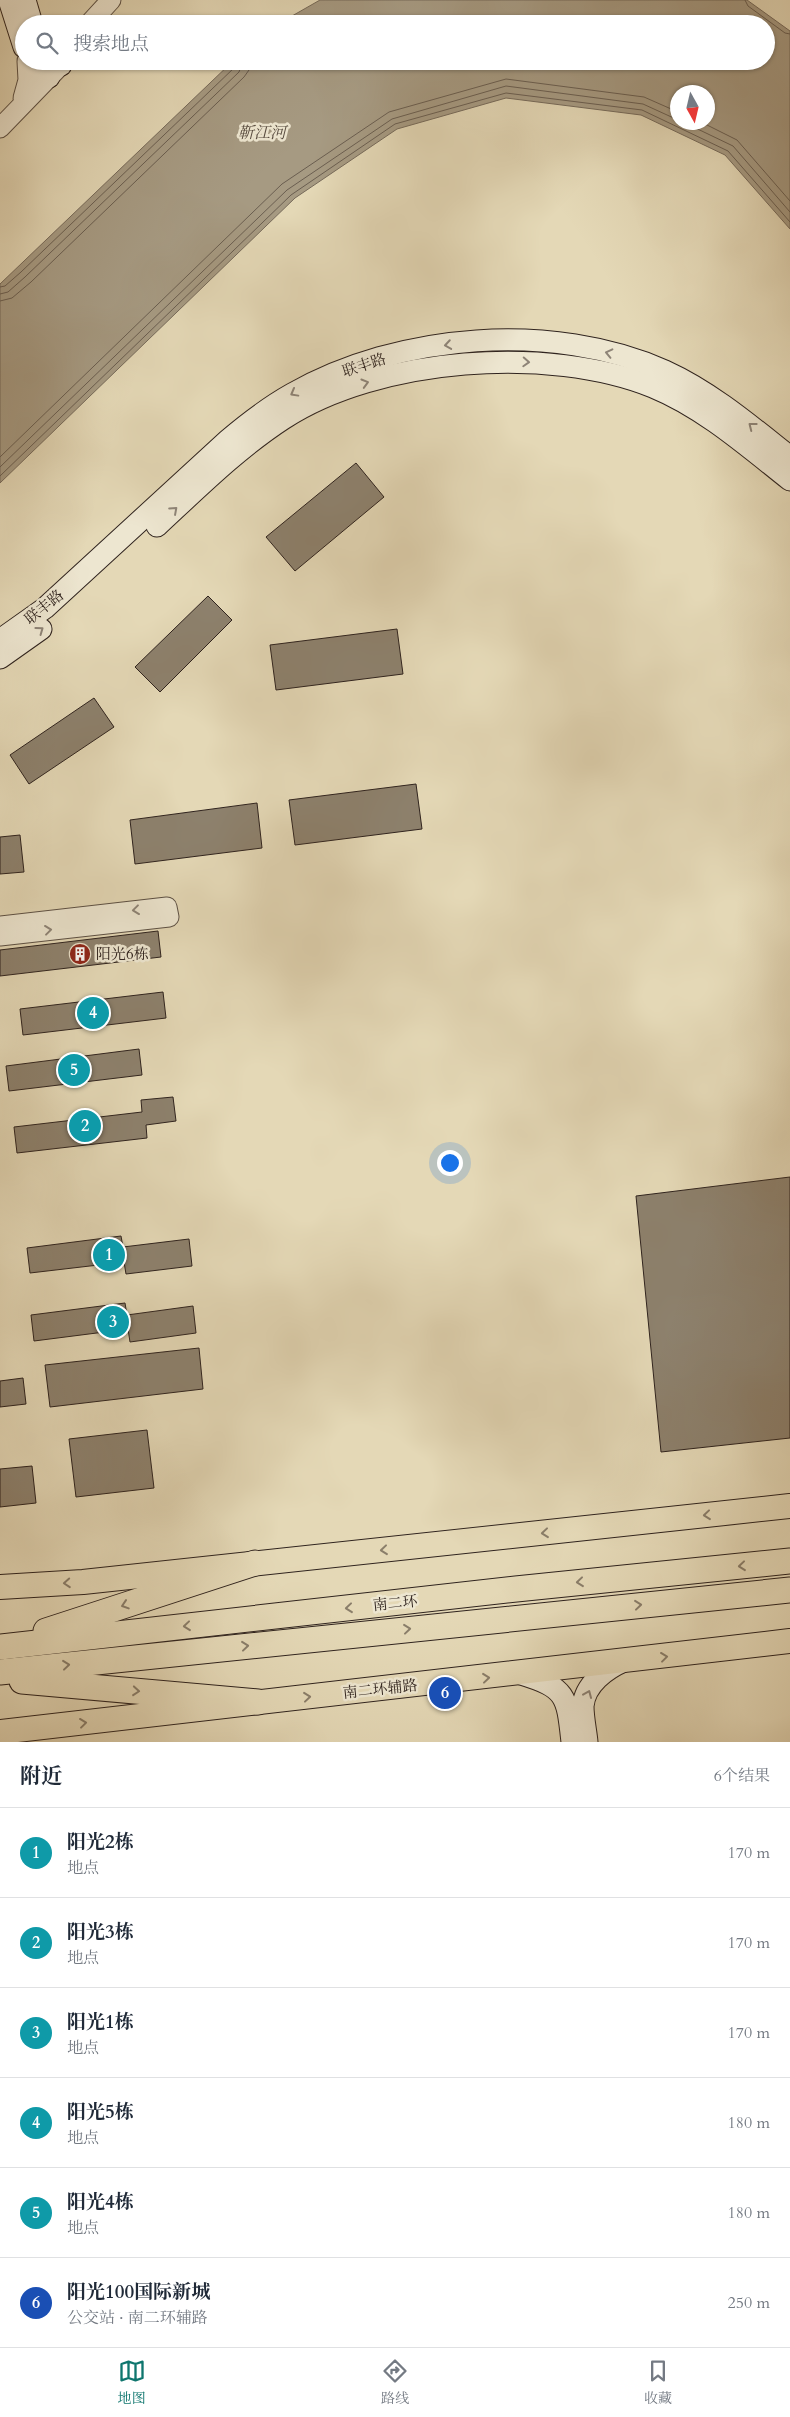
<!DOCTYPE html>
<html lang="zh">
<head>
<meta charset="utf-8">
<style>
  body { margin:0; font-family:Cardo,"Noto Serif SC",serif; background:#f2f2f3; color:#1f2937 }
  .compass { position:absolute; left:670px; top:85px; width:45px; height:45px; border-radius:50%; background:#fff; box-shadow:0 1px 4px #0004; rotate:172deg }
  .you { position:absolute; left:449px; top:1162px; width:18px; height:18px; margin:-12px; border:4px solid #fff; border-radius:50%; background:#1a73e8; box-shadow:0 0 0 8px #1a73e833 }
  .badge { display:grid; place-items:center; width:32px; height:32px; border-radius:50%; background:#0f766e; color:#fff; font-size:16px; font-weight:700 }
  .pin { position:absolute; translate:-50% -50%; border:2px solid #fff; box-shadow:0 1px 5px #0006 }
  .list { margin:0; padding:0; list-style:none }
  h2 { display:flex; justify-content:space-between; align-items:center; height:65px; margin:0; padding:0 20px; font-size:21px }
  h2 small { font-size:16px; font-weight:400; color:#747a83 }
  .list li { display:grid; grid-template-columns:32px 1fr auto; gap:15px; align-items:center; box-sizing:border-box; height:90px; padding:0 20px; border-top:1px solid #e0e1e3 }
  .list b { display:block; font-size:19px; white-space:nowrap }
  .list p { margin:0; font-size:16px; white-space:nowrap; color:#747a83 }
  .list em { font-size:16px; font-style:normal; color:#747a83 }
  .icon { flex:none; width:28px; height:28px; fill:none; stroke:currentColor; stroke-width:2; stroke-linecap:round; stroke-linejoin:round }
  .map { position:relative; flex:none; width:790px; height:1742px; overflow:hidden }
  .search { position:absolute; background:#fff; box-shadow:0 1px 4px #0004; left:15px; right:15px; top:15px; height:55px; display:flex; align-items:center; gap:12px; box-sizing:border-box; padding:0 18px; border-radius:28px; color:#747a83; font-size:19px }
  .sheet { height:605px; background:#fff }
  nav { display:flex; justify-content:space-around; align-items:center; box-sizing:border-box; height:70px; border-top:1px solid #e0e1e3; background:#fff; font-size:14px; color:#747a83 }
  nav a { display:grid; justify-items:center; gap:2px }
  nav .on { color:#0f766e }
  .map>svg:first-child { display:block }
  .water { fill:#a69a82; stroke:#766a5a; fill-rule:evenodd }
  .lines { fill:none; stroke-linecap:round; stroke-linejoin:round }
  .shore { stroke:#6a5e50; stroke-width:1 }
  .building { fill:#8d816d; stroke:#2f231e }
  .tertiary-casing { stroke:#5c5044; stroke-width:21 }
  .secondary-casing { stroke:#2f231e; stroke-width:23 }
  .primary-casing { stroke:#2f231e; stroke-width:26 }
  .trunk-casing { stroke:#2f231e; stroke-width:27 }
  .tertiary { stroke:#ede6d0; stroke-width:19 }
  .secondary { stroke:#ede6d0; stroke-width:21 }
  .primary { stroke:#e4d8b6; stroke-width:24 }
  .trunk { stroke:#e4d8b6; stroke-width:25 }
  .oneway { stroke:#8e8477 }
  .oneway2 { stroke:#8a7e6a }
  .labels { text-anchor:middle; dominant-baseline:central; stroke-width:5; stroke-linejoin:round; paint-order:stroke }
  .street-label { font-size:15px; fill:#2f231e; stroke:#ede6d0 }
  .poi-label { font-size:15px; fill:#2f231e; stroke:#ede6d0; text-anchor:start }
  .water-label { font-size:16px; font-style:italic; fill:#594d41; stroke:#ede6d0 }
</style>
</head>
<body>
<div class="map">
<svg width="790" height="1742" viewBox="0 0 790 1742">
  <rect width="100%" height="100%" fill="#e4d8b6"/>
  <filter id="stains"><feTurbulence type="fractalNoise" baseFrequency=".004" numOctaves="4"/><feColorMatrix values="0 0 0 0 .2 0 0 0 0 .09 0 0 0 0 .02 0 0 0 .5 -.17"/></filter>
  <radialGradient id="worn" r=".72"><stop offset=".6" stop-color="#630" stop-opacity="0"/><stop offset="1" stop-color="#630" stop-opacity=".3"/></radialGradient>
  <path class="water" d="M320,0h427l43,31v198l-65,-74 -84,-40 -135,-17 -109,31 -102,69 -295,285v-199l233,-223h533v-37h-488zM678,92h30v30h-30z"/>
  <g class="lines">
    <g class="shore">
      <polyline points="745,0 748,6 785,33 790,34"/>
      <polyline points="683,122 733,146 790,212"/>
      <polyline points="701,122 737,140 790,201"/>
      <polyline points="0,287 5,286 21,272 235,67 236,61"/>
      <polyline points="0,294 8,292 25,277 239,72 243,61"/>
      <polyline points="0,301 12,298 31,282 244,77 249,70 250,61"/>
      <polyline points="0,457 282,184 389,112 506,79 644,97 678,112"/>
      <polyline points="0,467 287,190 392,119 506,86 643,104 678,120"/>
      <polyline points="0,476 291,195 395,124 506,93 642,110 728,151 790,222"/>
    </g>
  </g>
  <g class="building">
    <polygon points="356,463 384,497 295,571 266,537"/>
    <polygon points="208,596 232,620 160,692 135,667"/>
    <polygon points="397,629 403,674 276,690 270,645"/>
    <polygon points="94,698 114,727 29,784 10,755"/>
    <polygon points="416,784 422,829 295,845 289,800"/>
    <polygon points="257,803 262,848 135,864 130,820"/>
    <polygon points="20,835 24,872 0,874 0,837"/>
    <polygon points="158,931 161,957 0,976 0,950"/>
    <polygon points="163,992 166,1018 23,1035 20,1009"/>
    <polygon points="139,1049 142,1075 9,1091 6,1066"/>
    <polygon points="173,1097 176,1121 146,1125 147,1138 17,1153 14,1127 142,1112 141,1100"/>
    <polygon points="790,1177 790,1438 661,1452 636,1196"/>
    <polygon points="121,1236 123,1247 189,1239 192,1266 126,1274 124,1262 30,1273 27,1248"/>
    <polygon points="125,1303 127,1315 193,1306 196,1333 130,1342 128,1329 34,1341 31,1315"/>
    <polygon points="199,1348 203,1389 50,1407 45,1365"/>
    <polygon points="23,1378 26,1404 0,1407 0,1381"/>
    <polygon points="147,1430 154,1488 76,1497 69,1439"/>
    <polygon points="32,1466 36,1503 0,1507 0,1469"/>
  </g>
  <g class="lines">
    <g class="tertiary-casing">
      <g id="tertiary">
        <polyline points="89,24 111,0"/>
        <polyline points="23,98 28,80 27,61"/>
        <polyline points="0,128 60,66"/>
        <polyline points="0,926 167,907 169,917 0,936"/>
      </g>
    </g>
    <g class="secondary-casing">
      <g id="secondary">
        <polyline points="9,0 24,47"/>
        <polyline points="25,0 32,24"/>
        <polyline points="33,61 49,77"/>
        <polyline points="57,61 61,65"/>
        <path d="M157,526c40,-37 80,-77 126,-107 95,-62 266,-74 370,-32 51,21 94,59 137,93"/>
        <path d="M0,640l45,-32 183,-168c20,-17 41,-33 64,-46 107,-61 261,-73 373,-23 46,21 86,55 125,86"/>
        <polyline points="0,658 41,629"/>
        <path d="M521,1674c46,14 46,22 51,68"/>
        <path d="M587,1742c-1,-11 -4,-24 -4,-36 2,-22 23,-37 41,-45"/>
      </g>
    </g>
    <g class="primary-casing">
      <g id="primary">
        <polyline points="0,1587 83,1582 790,1506"/>
        <polyline points="0,1732 790,1641"/>
      </g>
    </g>
    <g class="trunk-casing">
      <g id="trunk">
        <polyline points="46,1631 255,1563"/>
        <polyline points="0,1647 516,1589 790,1561"/>
        <polyline points="0,1672 790,1590"/>
        <polyline points="22,1681 258,1702"/>
      </g>
    </g>
    <use href="#tertiary" class="tertiary"/>
    <use href="#secondary" class="secondary"/>
    <use href="#primary" class="primary"/>
    <use href="#trunk" class="trunk"/>
  </g>
  <defs><path id="oneway-chevron" d="M-2-3.5L2.5 0L-2 3.5" fill="none" stroke-width="1.6" stroke-linecap="round" stroke-linejoin="round" transform="scale(1.25)"/></defs>
  <g class="oneway">
    <use href="#oneway-chevron" transform="translate(448 345) rotate(171)"/>
    <use href="#oneway-chevron" transform="translate(609 353) rotate(-167)"/>
    <use href="#oneway-chevron" transform="translate(526 362) rotate(3)"/>
    <use href="#oneway-chevron" transform="translate(365 383) rotate(-16)"/>
    <use href="#oneway-chevron" transform="translate(294 393) rotate(151)"/>
    <use href="#oneway-chevron" transform="translate(752 426) rotate(-142)"/>
    <use href="#oneway-chevron" transform="translate(174 510) rotate(-42)"/>
    <use href="#oneway-chevron" transform="translate(40 630) rotate(-36)"/>
    <use href="#oneway-chevron" transform="translate(136 910) rotate(173)"/>
    <use href="#oneway-chevron" transform="translate(48 930) rotate(-7)"/>
    <use href="#oneway-chevron" transform="translate(588 1694) rotate(-67)"/>
  </g>
  <g class="oneway2">
    <use href="#oneway-chevron" transform="translate(707 1515) rotate(174)"/>
    <use href="#oneway-chevron" transform="translate(545 1533) rotate(174)"/>
    <use href="#oneway-chevron" transform="translate(384 1550) rotate(174)"/>
    <use href="#oneway-chevron" transform="translate(742 1566) rotate(174)"/>
    <use href="#oneway-chevron" transform="translate(580 1582) rotate(174)"/>
    <use href="#oneway-chevron" transform="translate(67 1583) rotate(176)"/>
    <use href="#oneway-chevron" transform="translate(125 1605) rotate(162)"/>
    <use href="#oneway-chevron" transform="translate(638 1605) rotate(-6)"/>
    <use href="#oneway-chevron" transform="translate(349 1608) rotate(174)"/>
    <use href="#oneway-chevron" transform="translate(187 1626) rotate(174)"/>
    <use href="#oneway-chevron" transform="translate(407 1629) rotate(-6)"/>
    <use href="#oneway-chevron" transform="translate(245 1646) rotate(-6)"/>
    <use href="#oneway-chevron" transform="translate(664 1657) rotate(-7)"/>
    <use href="#oneway-chevron" transform="translate(66 1665) rotate(-6)"/>
    <use href="#oneway-chevron" transform="translate(486 1678) rotate(-6)"/>
    <use href="#oneway-chevron" transform="translate(136 1691) rotate(5)"/>
    <use href="#oneway-chevron" transform="translate(307 1697) rotate(-6)"/>
    <use href="#oneway-chevron" transform="translate(83 1723) rotate(-7)"/>
  </g>
  <defs>
    <g id="building-disc" transform="scale(1.125)"><circle r="9.5" fill="#8f2418" stroke="#ede6d0"/><path d="M-4-6H4V6H1V3H-1V6H-4ZM-2.5-4.3h1.7v1.8h-1.7ZM.8-4.3h1.7v1.8H.8ZM-2.5-1h1.7V.8h-1.7ZM.8-1h1.7V.8H.8Z" fill="#fff"/></g>
  </defs>
  <g fill-rule="evenodd">
    <use href="#building-disc" x="80" y="954"/>
  </g>
  <g class="labels">
    <g class="street-label">
      <text transform="translate(364 365) rotate(-18)">联丰路</text>
      <text transform="translate(44 607) rotate(-39)">联丰路</text>
      <text transform="translate(395 1603) rotate(-6)">南二环</text>
      <text transform="translate(380 1689) rotate(-6)">南二环辅路</text>
    </g>
    <g class="poi-label">
      <text x="96" y="954">阳光6栋</text>
    </g>
    <g class="water-label">
      <text x="262" y="133">靳江河</text>
    </g>
  </g>
  <rect width="100%" height="100%" filter="url(#stains)"/>
  <rect width="100%" height="100%" fill="url(#worn)"/>
</svg>
<svg class="compass" viewBox="-18 -18 36 36"><path d="M0-13l5 13h-10z" fill="#e53935"/><path d="M0 13l5-13h-10z" fill="#747a83"/></svg>
<div class="you"></div>
<div class="pin badge" style="left:109px;top:1255px;background:#0f9aa8">1</div>
<div class="pin badge" style="left:85px;top:1126px;background:#0f9aa8">2</div>
<div class="pin badge" style="left:113px;top:1322px;background:#0f9aa8">3</div>
<div class="pin badge" style="left:93px;top:1013px;background:#0f9aa8">4</div>
<div class="pin badge" style="left:74px;top:1070px;background:#0f9aa8">5</div>
<div class="pin badge" style="left:445px;top:1693px;background:#1a4fb4">6</div>
<div class="search"><svg class="icon" aria-label="search" viewBox="0 0 24 24"><circle cx="10" cy="10" r="6"/><path d="M15 15l6 6"/></svg>搜索地点</div>
</div>
<section class="sheet">
<h2>附近<small>6个结果</small></h2>
<ul class="list">
<li><span class="badge" style="background:#0f9aa8">1</span><div><b>阳光2栋</b><p>地点</p></div><em>170 m</em></li>
<li><span class="badge" style="background:#0f9aa8">2</span><div><b>阳光3栋</b><p>地点</p></div><em>170 m</em></li>
<li><span class="badge" style="background:#0f9aa8">3</span><div><b>阳光1栋</b><p>地点</p></div><em>170 m</em></li>
<li><span class="badge" style="background:#0f9aa8">4</span><div><b>阳光5栋</b><p>地点</p></div><em>180 m</em></li>
<li><span class="badge" style="background:#0f9aa8">5</span><div><b>阳光4栋</b><p>地点</p></div><em>180 m</em></li>
<li><span class="badge" style="background:#1a4fb4">6</span><div><b>阳光100国际新城</b><p>公交站 · 南二环辅路</p></div><em>250 m</em></li>
</ul>
</section>
<nav>
<a class="on"><svg class="icon" aria-label="map" viewBox="0 0 24 24"><path d="M3 6l6-2 6 2 6-2v14l-6 2-6-2-6 2zM9 4v14M15 6v14"/></svg>地图</a>
<a><svg class="icon" aria-label="directions" viewBox="0 0 24 24"><path d="M12 3l9 9-9 9-9-9zM9 14v-3h6M13 9l2 2-2 2"/></svg>路线</a>
<a><svg class="icon" aria-label="saved" viewBox="0 0 24 24"><path d="M7 4h10v16l-5-4-5 4z"/></svg>收藏</a>
</nav>
</body>
</html>
